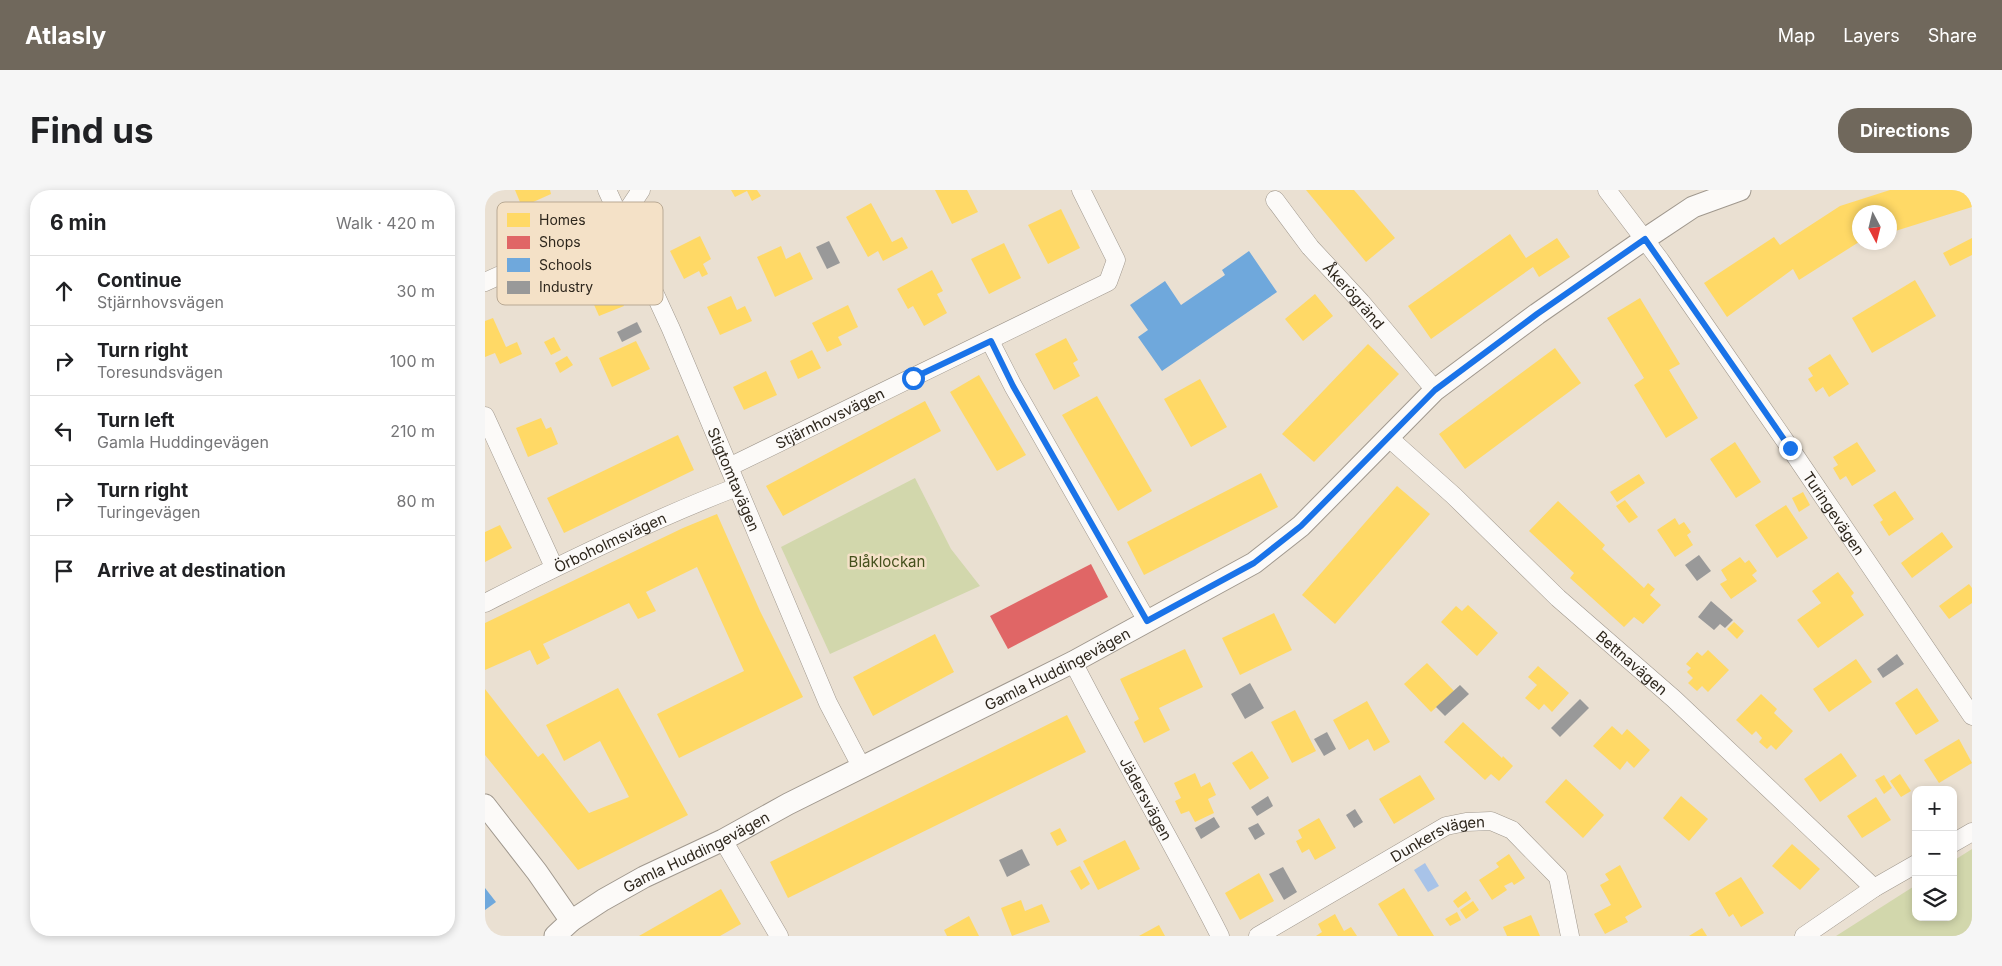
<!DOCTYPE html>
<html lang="en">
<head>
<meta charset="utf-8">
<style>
  body { margin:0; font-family:Inter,sans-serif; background:#f6f6f6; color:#202124 }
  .controls { position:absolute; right:15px; bottom:15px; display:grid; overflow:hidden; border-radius:10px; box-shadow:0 2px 8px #0003 }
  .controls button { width:45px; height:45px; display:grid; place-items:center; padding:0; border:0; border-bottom:1px solid #e0e0e0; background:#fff; color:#202124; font:25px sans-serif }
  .compass { position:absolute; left:1367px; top:15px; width:45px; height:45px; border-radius:50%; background:#fff; box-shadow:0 2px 8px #0003; rotate:173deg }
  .stop { position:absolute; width:15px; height:15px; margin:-11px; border:4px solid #1a73e8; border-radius:50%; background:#fff }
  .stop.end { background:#1a73e8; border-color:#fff; box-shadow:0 1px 5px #0008 }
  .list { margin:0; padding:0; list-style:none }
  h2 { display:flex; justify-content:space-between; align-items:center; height:65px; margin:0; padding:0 20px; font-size:21px }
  h2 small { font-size:16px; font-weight:400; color:#757577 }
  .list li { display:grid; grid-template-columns:32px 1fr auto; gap:15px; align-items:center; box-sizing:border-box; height:70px; padding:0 20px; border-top:1px solid #e0e0e0 }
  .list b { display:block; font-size:19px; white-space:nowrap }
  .list p { margin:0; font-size:16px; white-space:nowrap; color:#757577 }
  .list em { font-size:16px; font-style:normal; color:#757577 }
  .icon { flex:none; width:28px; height:28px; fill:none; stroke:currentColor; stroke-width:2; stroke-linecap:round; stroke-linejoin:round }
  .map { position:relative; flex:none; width:1487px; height:746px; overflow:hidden; border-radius:20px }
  header { display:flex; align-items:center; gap:30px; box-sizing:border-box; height:70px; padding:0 25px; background:#70685c; color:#fff }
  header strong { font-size:24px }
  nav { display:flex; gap:28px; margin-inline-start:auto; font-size:18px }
  .intro { display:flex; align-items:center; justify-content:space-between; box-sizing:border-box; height:120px; padding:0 30px }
  h1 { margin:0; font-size:35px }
  .button { padding:12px 22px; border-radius:20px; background:#70685c; color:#fff; font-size:18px; font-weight:700 }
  main { display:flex; gap:30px; padding:0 30px }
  aside { flex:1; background:#fff; border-radius:20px; box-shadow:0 2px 8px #0003 }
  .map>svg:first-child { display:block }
  .green { fill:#d2d7ac }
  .water { fill:#a8c3e8 }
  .homes { fill:#ffd966 }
  .shops { fill:#e06666 }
  .schools { fill:#6fa8dc }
  .industry { fill:#999 }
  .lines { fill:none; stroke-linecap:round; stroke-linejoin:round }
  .minor-casing { stroke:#a0988e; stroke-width:19 }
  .tertiary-casing { stroke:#a0988e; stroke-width:23 }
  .minor { stroke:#fcfaf8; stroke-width:18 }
  .tertiary { stroke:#fcfaf8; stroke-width:21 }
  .route { stroke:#1a73e8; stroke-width:6 }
  .labels { text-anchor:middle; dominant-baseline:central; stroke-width:5; stroke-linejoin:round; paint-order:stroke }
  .street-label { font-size:15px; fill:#2e271d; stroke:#f4e1c7 }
  .park-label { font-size:15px; fill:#45511d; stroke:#f4e1c7 }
  .key { fill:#f4e1c7; stroke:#b9a994; stroke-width:1 }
  .key-label { font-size:14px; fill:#2e271d }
</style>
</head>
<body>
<header>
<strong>Atlasly</strong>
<nav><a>Map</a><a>Layers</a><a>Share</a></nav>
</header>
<div class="intro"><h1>Find us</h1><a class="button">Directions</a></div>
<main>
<aside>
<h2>6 min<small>Walk · 420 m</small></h2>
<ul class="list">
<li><svg class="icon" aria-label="ahead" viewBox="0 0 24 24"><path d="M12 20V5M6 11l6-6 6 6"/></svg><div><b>Continue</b><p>Stjärnhovsvägen</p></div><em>30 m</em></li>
<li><svg class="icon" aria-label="right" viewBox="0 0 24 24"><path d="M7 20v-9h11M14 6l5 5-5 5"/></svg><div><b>Turn right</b><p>Toresundsvägen</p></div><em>100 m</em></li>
<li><svg class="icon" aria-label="left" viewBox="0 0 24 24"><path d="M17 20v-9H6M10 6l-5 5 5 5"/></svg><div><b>Turn left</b><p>Gamla Huddingevägen</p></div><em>210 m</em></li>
<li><svg class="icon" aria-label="right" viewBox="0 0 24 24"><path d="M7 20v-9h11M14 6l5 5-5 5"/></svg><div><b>Turn right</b><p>Turingevägen</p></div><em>80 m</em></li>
<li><svg class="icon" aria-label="arrive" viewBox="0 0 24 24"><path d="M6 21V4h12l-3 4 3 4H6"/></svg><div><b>Arrive at destination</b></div></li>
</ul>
</aside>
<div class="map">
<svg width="1487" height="746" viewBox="0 0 1487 746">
  <rect width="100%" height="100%" fill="#eae0d2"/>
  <g class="green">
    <polygon points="430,288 466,359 495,396 345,464 296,357"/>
    <polygon points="1487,659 1487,746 1351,746 1431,695 1431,727 1468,727 1468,671"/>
  </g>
  <polygon class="water" points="940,673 954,696 943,702 929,680"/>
  <g class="homes">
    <polygon points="30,0 65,0 66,4 37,17"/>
    <polygon points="246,0 272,0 276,6 267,11 262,1 250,7"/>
    <polygon points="450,0 482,0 493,22 467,34"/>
    <polygon points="821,0 869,0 910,48 881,72"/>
    <polygon points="1405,0 1487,0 1487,17 1404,43 1404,22 1374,22 1374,52 1314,90 1308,79 1242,127 1219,93 1289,47 1295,55 1355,16"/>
    <polygon points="386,13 407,52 417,47 423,58 398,71 393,61 383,67 361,27"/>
    <polygon points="576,19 595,58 563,74 543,35"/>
    <polygon points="1025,44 1041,68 1072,48 1085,67 1054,87 1048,77 946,149 923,116"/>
    <polygon points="215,46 226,69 218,74 223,84 217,87 214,81 199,89 185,61"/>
    <polygon points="1487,48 1487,65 1465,76 1458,63"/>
    <polygon points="519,53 536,88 504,104 486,69"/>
    <polygon points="296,56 301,69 315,62 328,89 290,107 272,67"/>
    <polygon points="447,80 458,101 452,104 462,123 439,136 428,116 423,119 412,99"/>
    <polygon points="124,82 139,116 114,126 99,92"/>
    <polygon points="1430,90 1451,126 1387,163 1367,128"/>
    <polygon points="830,104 848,126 818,151 800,129"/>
    <polygon points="246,106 252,120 260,116 267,131 235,145 222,117"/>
    <polygon points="1155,108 1195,174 1184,180 1213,228 1181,248 1149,195 1159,188 1122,128"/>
    <polygon points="363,115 373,137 353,147 357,155 342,162 327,133"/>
    <polygon points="8,128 21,157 32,152 37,164 15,174 10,163 0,167 0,131"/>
    <polygon points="69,147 76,160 66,165 59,152"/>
    <polygon points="581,148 593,170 588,173 595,186 569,200 550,164"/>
    <polygon points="151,151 165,179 127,197 114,168"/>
    <polygon points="883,154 914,184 829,272 797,244"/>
    <polygon points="1070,158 1096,193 980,279 954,244"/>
    <polygon points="327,160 336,178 313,189 305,171"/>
    <polygon points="1345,164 1364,194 1344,207 1338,197 1331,202 1323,189 1328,186 1323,178"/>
    <polygon points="82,166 88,175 75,183 70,173"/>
    <polygon points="281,181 292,205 259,220 248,197"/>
    <polygon points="494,185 541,265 512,281 465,202"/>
    <polygon points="715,189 742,237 706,257 679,209"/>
    <polygon points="612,206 667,301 633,321 577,225"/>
    <polygon points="440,211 456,241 298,326 281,296"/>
    <polygon points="56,228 61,239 66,237 73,254 43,267 31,238"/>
    <polygon points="193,245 209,280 79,343 62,308"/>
    <polygon points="1250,252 1276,292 1251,308 1225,269"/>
    <polygon points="1372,252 1391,281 1367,296 1361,286 1355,290 1348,278 1353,275 1348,267"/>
    <polygon points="776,283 793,317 659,385 642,352"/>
    <polygon points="1154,284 1160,293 1132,312 1125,302"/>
    <polygon points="912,296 945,324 850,434 817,405"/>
    <polygon points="1410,301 1429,329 1404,346 1395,332 1398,330 1388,315"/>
    <polygon points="1318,302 1325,315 1314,322 1307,308"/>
    <polygon points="1140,310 1153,327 1144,333 1131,316"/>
    <polygon points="1073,311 1120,355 1117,359 1159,398 1163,393 1170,399 1165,405 1176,415 1158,434 1149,427 1139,437 1085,388 1089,383 1044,341"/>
    <polygon points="1301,315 1323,348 1292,368 1270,335"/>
    <polygon points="232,324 275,421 318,507 194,568 172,524 259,481 212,377 161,402 171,421 153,429 144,413 58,454 65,468 52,475 45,460 0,480 0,433 198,338"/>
    <polygon points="1190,328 1194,335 1199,332 1206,342 1202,345 1208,355 1190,367 1172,340"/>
    <polygon points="15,335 27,358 0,372 0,342"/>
    <polygon points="1457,342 1468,357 1427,388 1416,373"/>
    <polygon points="1255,367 1260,373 1264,370 1272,381 1267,385 1272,391 1246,409 1235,394 1242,390 1236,380"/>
    <polygon points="1353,382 1369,403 1366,406 1379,425 1333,458 1312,430 1336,413 1327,401"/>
    <polygon points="1484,394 1487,398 1487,413 1464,429 1454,416"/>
    <polygon points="983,415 1013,443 992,466 956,432 971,416 977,421"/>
    <polygon points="789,423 807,460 755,485 737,448"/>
    <polygon points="1249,432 1259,441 1252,449 1242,439"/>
    <polygon points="450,444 469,482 388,526 368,487"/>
    <polygon points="700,459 718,497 674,518 685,540 659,553 649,532 654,529 635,489"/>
    <polygon points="1223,460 1244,480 1223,502 1217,496 1212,501 1203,493 1208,488 1202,482 1206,478 1201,474 1212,462 1217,466"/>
    <polygon points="1371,469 1387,492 1344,522 1328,499"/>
    <polygon points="942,473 969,501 946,522 919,494"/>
    <polygon points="1053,476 1084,503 1067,522 1059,514 1054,520 1040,508 1052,495 1043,487"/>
    <polygon points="133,498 203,625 93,680 0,565 0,499 53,567 58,563 104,623 144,607 115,551 79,571 61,535"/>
    <polygon points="1432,498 1454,531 1431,545 1410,513"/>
    <polygon points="1276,504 1292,519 1289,523 1308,541 1291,560 1286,555 1282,559 1274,552 1277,548 1271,541 1267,545 1251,530"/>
    <polygon points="882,511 905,552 889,561 883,549 864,560 848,530"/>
    <polygon points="810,520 831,561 807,573 786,532"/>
    <polygon points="582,525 601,562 303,708 285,672"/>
    <polygon points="978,532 1017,568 1018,566 1028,576 1014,591 1006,584 1000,590 959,552"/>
    <polygon points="1127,536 1137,545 1142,539 1165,560 1149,578 1142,571 1135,580 1108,556"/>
    <polygon points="1474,549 1487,573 1454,593 1439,570"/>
    <polygon points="767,561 784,588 765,600 747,573"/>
    <polygon points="1356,563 1372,586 1335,612 1319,589"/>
    <polygon points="710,583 716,597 725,592 731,605 723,609 729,623 710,632 704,621 696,624 690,611 696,608 689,593"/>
    <polygon points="1415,584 1426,601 1416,607 1405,591"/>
    <polygon points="935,585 950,609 909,634 894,609"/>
    <polygon points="1399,585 1407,598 1399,604 1390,590"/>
    <polygon points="1081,589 1119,625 1098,648 1060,612"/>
    <polygon points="1196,606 1223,629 1204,651 1178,628"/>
    <polygon points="1391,607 1406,630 1377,648 1362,626"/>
    <polygon points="834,628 851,658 830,670 824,659 817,663 811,651 817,648 813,640"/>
    <polygon points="575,638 582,651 572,656 565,643"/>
    <polygon points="640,650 655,679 613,700 598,671"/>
    <polygon points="1307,654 1335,679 1315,700 1287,676"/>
    <polygon points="1024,664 1040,688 1029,695 1027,692 1019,696 1022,700 1007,710 994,690 1014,677 1011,673"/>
    <polygon points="1135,675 1157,717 1140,727 1143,732 1120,744 1109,724 1126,715 1115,695 1124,690 1120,684"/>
    <polygon points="595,676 605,694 596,700 585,681"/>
    <polygon points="774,683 789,711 755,730 740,703"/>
    <polygon points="1256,687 1279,723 1256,737 1248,724 1244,727 1230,703"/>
    <polygon points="919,698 949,746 913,746 893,714"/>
    <polygon points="236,699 256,734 235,746 154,746"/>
    <polygon points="981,701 986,709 973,718 968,711"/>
    <polygon points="536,710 540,721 557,714 565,732 527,746 516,718"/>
    <polygon points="988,711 994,720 981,729 975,720"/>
    <polygon points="972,722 976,730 965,736 960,729"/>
    <polygon points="850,724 859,741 866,737 872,746 831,746 837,742 833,734"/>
    <polygon points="1046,725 1055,746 1022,746 1018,737"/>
    <polygon points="484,726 494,746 462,746 459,740"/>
    <polygon points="674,735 680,746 654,746"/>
    <polygon points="1217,738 1222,746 1204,746"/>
  </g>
  <polygon class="shops" points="606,374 623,407 523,459 505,426"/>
  <g class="schools">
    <polygon points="764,61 792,102 677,181 653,147 663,140 645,115 680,91 696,115 740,85 737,80"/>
    <polygon points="0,698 11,712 0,720"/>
  </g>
  <g class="industry">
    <polygon points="344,51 355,73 342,79 331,57"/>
    <polygon points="152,132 157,142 137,152 132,142"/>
    <polygon points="1214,365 1226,381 1212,391 1200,375"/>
    <polygon points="1226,411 1248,430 1240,438 1235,434 1229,440 1213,427"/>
    <polygon points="1412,464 1419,474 1398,488 1392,479"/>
    <polygon points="765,493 779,518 760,529 746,504"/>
    <polygon points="975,495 984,504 960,526 951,517"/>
    <polygon points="1095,509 1104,518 1075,547 1066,538"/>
    <polygon points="842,542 851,559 839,566 829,549"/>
    <polygon points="783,606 788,616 772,626 766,617"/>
    <polygon points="870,619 878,632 869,638 861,625"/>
    <polygon points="729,627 735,637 716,649 710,638"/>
    <polygon points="773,633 780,644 770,650 763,638"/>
    <polygon points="537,659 545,675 522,687 514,670"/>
    <polygon points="798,677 812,702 799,710 784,684"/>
  </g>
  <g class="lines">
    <g class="minor-casing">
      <g id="minor">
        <path id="s1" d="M122,0l64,139 157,374 34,65"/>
        <path id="s2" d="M1122,0l53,70 130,188 182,268"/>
        <path id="s3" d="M790,10l35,47 51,55 74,88"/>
        <polyline points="0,92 136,30 156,0"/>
        <polyline points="505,151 528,196 662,431"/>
        <polyline points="0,226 69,377"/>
        <path id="s4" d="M904,248l65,58 104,102 116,101 200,189"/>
        <path id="s5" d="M244,277l379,-185 8,-22 -35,-70"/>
        <path id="s6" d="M0,413c82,-42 166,-83 252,-116"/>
        <path id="s7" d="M588,472c47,92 100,181 147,274"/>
        <polyline points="238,650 294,746"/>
        <polyline points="1468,653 1487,642"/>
        <path id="s8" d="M773,746l188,-110 20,-4 25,-1 21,9 46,47 12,59"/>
        <polyline points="1319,746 1389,698 1431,674"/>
      </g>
    </g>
    <g class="tertiary-casing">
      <g id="tertiary">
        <polyline points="0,615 52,682 86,731"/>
        <path id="s9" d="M70,746l16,-15 32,-21 41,-23 79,-37 65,-36 285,-142 181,-99 47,-37 134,-136 102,-76 108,-75 48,-32 47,-17"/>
      </g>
    </g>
    <use href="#minor" class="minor"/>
    <use href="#tertiary" class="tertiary"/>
  </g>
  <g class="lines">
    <polyline class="route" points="428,188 506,151 528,196 662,431 769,373 816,336 950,200 1052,124 1160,49 1305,258"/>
  </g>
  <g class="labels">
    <g class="street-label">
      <text stroke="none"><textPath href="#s3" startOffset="124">Åkerögränd</textPath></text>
      <text stroke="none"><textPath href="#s5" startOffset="112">Stjärnhovsvägen</textPath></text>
      <text stroke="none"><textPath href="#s1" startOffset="316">Stigtomtavägen</textPath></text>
      <text stroke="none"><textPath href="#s2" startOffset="395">Turingevägen</textPath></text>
      <text stroke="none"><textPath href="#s6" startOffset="139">Örboholmsvägen</textPath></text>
      <text stroke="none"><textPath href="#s4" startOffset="331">Bettnavägen</textPath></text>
      <text stroke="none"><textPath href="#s9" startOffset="570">Gamla Huddingevägen</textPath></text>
      <text stroke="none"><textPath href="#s7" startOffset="155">Jädersvägen</textPath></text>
      <text stroke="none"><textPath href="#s8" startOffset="206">Dunkersvägen</textPath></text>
      <text stroke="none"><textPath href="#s9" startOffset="165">Gamla Huddingevägen</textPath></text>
    </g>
    <g class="park-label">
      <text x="402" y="371">Blåklockan</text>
    </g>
  </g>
  <rect x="12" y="12" width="166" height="103" rx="8" class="key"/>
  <rect x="22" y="23" width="23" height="14" fill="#ffd966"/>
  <rect x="22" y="46" width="23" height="13" fill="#e06666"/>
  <rect x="22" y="68" width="23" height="14" fill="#6fa8dc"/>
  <rect x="22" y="91" width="23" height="13" fill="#999"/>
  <g class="key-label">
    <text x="54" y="35">Homes</text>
    <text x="54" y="57">Shops</text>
    <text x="54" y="80">Schools</text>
    <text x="54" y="102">Industry</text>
  </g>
</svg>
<div class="controls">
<button>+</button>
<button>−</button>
<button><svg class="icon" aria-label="layers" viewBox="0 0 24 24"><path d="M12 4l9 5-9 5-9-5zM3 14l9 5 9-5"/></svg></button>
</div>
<svg class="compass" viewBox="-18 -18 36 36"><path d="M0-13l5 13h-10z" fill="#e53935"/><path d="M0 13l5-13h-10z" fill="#757577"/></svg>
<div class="stop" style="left:428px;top:188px"></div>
<div class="stop end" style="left:1305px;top:258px"></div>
</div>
</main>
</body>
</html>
